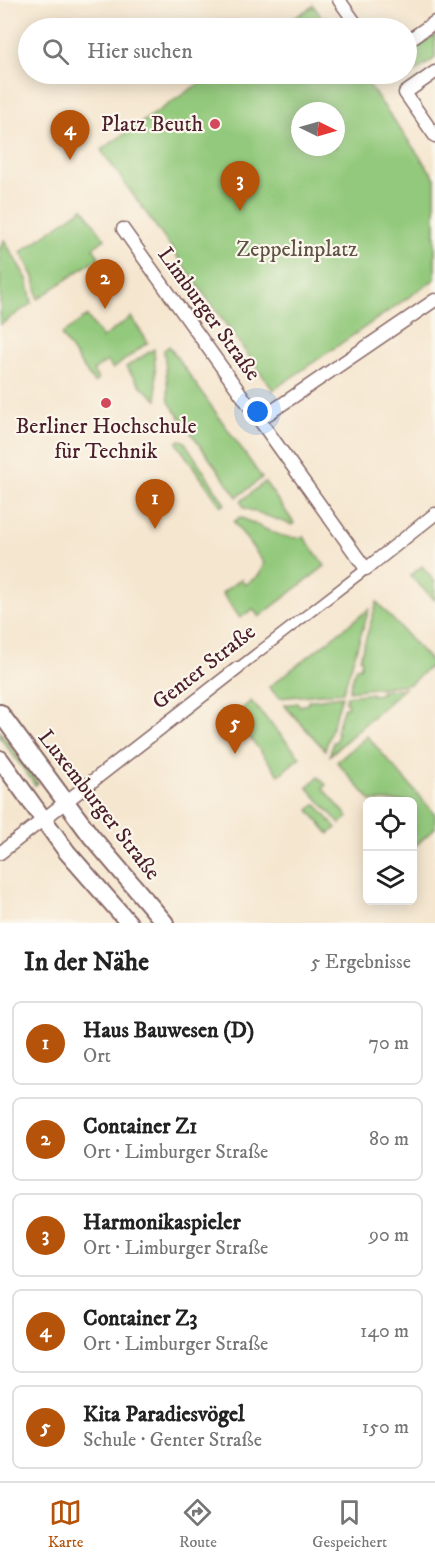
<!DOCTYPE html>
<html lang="de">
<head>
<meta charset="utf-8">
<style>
  body { margin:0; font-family:"IM FELL DW Pica",serif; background:#f6f6f6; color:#222 }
  .controls { position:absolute; right:18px; bottom:18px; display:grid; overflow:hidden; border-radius:9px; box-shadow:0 3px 15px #0003 }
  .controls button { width:54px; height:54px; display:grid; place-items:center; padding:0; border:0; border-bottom:2px solid #e0e0e0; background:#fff; color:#222; font:30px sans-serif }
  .compass { position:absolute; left:291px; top:102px; width:54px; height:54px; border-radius:50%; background:#fff; box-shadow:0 3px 15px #0003; rotate:95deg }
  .you { position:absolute; left:258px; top:412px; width:21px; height:21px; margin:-15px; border:4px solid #fff; border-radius:50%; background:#1a73e8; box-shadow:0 0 0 9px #1a73e833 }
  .badge { display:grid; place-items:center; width:39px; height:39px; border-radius:50%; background:#b45309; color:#fff; font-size:20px; font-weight:700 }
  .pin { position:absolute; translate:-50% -50px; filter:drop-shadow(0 2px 3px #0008) }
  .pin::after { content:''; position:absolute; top:32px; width:21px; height:18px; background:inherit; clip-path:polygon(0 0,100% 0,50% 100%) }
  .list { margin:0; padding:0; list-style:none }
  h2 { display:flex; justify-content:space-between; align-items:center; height:78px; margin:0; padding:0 24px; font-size:26px }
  h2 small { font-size:20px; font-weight:400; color:#767676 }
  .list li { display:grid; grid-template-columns:39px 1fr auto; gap:18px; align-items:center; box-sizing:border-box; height:84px; margin:0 12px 12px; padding:0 12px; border:2px solid #e0e0e0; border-radius:9px }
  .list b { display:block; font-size:22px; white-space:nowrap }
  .list p { margin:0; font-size:20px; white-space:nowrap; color:#767676 }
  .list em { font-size:20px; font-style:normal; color:#767676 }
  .icon { flex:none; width:33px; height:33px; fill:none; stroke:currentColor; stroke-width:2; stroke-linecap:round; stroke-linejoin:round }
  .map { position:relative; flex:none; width:435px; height:923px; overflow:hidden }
  .search { position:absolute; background:#fff; box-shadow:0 3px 15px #0003; left:18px; right:18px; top:18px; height:66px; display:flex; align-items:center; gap:15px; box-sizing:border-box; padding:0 21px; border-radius:33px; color:#767676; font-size:22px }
  .sheet { height:558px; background:#fff }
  nav { display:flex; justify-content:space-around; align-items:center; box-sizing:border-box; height:84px; border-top:2px solid #e0e0e0; background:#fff; font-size:16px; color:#767676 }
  nav a { display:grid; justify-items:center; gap:3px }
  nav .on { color:#b45309 }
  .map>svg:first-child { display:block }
  .green { fill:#93c97b; stroke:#6e7453; stroke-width:1.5; fill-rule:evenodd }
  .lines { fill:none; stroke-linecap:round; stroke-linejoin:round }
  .pedestrian-casing { stroke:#866564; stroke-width:12 }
  .minor-casing { stroke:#866564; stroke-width:15 }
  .secondary-casing { stroke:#866564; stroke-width:20 }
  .pedestrian { stroke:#fff; stroke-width:9 }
  .minor { stroke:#fff; stroke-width:12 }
  .secondary { stroke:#fff; stroke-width:16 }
  .poi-dot { fill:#d1495b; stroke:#fbf7ec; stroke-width:2 }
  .labels { text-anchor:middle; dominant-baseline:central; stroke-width:4.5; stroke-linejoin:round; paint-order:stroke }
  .poi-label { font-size:22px; fill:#4a1f2b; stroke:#fbf7ec; text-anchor:end }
  .park-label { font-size:22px; fill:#605243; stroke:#fbf7ec }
  .street-label { font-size:22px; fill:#4a1f2b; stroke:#fbf7ec }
</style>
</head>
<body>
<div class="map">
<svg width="435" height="923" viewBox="0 0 435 923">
  <rect width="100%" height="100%" fill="#fbf7ec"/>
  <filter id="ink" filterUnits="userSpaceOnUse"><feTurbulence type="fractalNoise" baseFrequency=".0167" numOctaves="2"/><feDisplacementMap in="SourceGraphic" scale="12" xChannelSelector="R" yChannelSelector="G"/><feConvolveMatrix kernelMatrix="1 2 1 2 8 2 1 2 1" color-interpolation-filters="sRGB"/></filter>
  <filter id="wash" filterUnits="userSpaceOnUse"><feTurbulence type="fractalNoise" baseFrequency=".008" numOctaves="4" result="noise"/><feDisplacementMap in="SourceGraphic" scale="24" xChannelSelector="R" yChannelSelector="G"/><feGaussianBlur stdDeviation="1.35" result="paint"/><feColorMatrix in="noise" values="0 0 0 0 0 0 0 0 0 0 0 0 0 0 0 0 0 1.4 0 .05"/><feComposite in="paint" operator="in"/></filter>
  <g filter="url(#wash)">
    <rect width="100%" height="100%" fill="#f5e6cf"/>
    <g class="green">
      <polygon points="313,5 329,28 279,28 313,6"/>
      <polygon points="435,35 435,58 415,72 407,59 407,55"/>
      <path d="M213,74h148l74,104v101l-162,111 -172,-240zM300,111h36v36h-36z"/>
      <polygon points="83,208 105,239 93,248 99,257 38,299 34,277 21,252"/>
      <polygon points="4,240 27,279 32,303 0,325 0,248"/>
      <polygon points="87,316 102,338 131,317 148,342 113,369 107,361 93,371 98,379 94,383 61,335"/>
      <polygon points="169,346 262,478 237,497 169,402 164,350"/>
      <polygon points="154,349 157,400 140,385 126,367"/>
      <polygon points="180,440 184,441 225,504 222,506 220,505 178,445 177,442"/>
      <polygon points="265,482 294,523 292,525 244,508 241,501"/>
      <path d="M240,517c20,9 42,24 64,20l21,29 -66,51 -6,-8 -13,9 -18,-25 19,-14 4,6 14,-10 5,-12 -30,-41z"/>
      <polygon points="422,566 435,582 435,600 410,576"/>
      <polygon points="377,602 433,664 410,684 349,691 356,667 360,668 362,660 360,658"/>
      <polygon points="369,609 343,692 279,698 269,687"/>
      <polygon points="405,688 330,755 333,742 336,742 338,733 336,732 344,707 347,707 348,703 345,702 347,696 372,693 372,695 381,694 381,691"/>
      <polygon points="342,696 325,750 284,705 298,703 299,706 308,704 308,701"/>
      <polygon points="251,701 300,757 279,775 233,716"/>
      <polygon points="0,731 38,783 35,785 0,737"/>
      <polygon points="367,736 435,814 435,828 413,848 412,801 371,801 337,762"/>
      <polygon points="318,777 326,785 323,788 348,817 340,824 307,787"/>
      <polygon points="316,804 336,828 329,834 309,810"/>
    </g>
  </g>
  <g filter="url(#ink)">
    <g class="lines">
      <g class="pedestrian-casing">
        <polyline id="pedestrian" points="238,668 366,569"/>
      </g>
      <g class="minor-casing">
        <g id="minor">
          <polyline points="339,0 359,28"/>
          <polyline points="406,42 435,22"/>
          <polyline points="435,72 405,93 435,136"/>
          <polyline points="123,229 366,569 435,514"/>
          <polyline points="259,420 435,300"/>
          <polyline points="0,853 238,668"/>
        </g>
      </g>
      <g class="secondary-casing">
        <g id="secondary">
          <polyline points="0,713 91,836 165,923"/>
          <polyline points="0,759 67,852 129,923"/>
        </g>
      </g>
      <use href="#pedestrian" class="pedestrian"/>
      <use href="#minor" class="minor"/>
      <use href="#secondary" class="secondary"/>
    </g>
  </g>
  <g class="poi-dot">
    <circle cx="215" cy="124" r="6"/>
    <circle cx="106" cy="403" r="6"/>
  </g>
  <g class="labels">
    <g class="poi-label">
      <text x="203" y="124">Platz Beuth</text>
      <text x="106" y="426" text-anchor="middle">Berliner Hochschule<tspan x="106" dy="25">für Technik</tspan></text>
    </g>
    <g class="park-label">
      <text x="297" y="249">Zeppelinplatz</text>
    </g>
    <g class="street-label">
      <text transform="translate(209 314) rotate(54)">Limburger Straße</text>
      <text transform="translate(204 667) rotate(-38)">Genter Straße</text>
      <text transform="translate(99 805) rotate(52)">Luxemburger Straße</text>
    </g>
  </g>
</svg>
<div class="controls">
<button><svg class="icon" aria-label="locate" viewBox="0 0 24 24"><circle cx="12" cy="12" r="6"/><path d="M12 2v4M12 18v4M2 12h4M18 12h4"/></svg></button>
<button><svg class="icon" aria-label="layers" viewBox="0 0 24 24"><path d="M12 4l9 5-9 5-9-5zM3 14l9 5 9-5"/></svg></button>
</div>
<svg class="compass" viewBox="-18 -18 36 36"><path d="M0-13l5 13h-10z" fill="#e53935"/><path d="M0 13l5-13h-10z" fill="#767676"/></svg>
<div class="you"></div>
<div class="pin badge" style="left:155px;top:529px">1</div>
<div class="pin badge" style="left:105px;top:309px">2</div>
<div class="pin badge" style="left:240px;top:211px">3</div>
<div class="pin badge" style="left:70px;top:160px">4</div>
<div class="pin badge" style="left:235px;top:754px">5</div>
<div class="search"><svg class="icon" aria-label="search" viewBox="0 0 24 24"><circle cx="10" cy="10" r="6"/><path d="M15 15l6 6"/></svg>Hier suchen</div>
</div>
<section class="sheet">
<h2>In der Nähe<small>5 Ergebnisse</small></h2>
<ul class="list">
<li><span class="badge">1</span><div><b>Haus Bauwesen (D)</b><p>Ort</p></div><em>70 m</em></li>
<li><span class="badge">2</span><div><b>Container Z1</b><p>Ort · Limburger Straße</p></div><em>80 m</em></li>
<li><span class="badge">3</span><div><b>Harmonikaspieler</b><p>Ort · Limburger Straße</p></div><em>90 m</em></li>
<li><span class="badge">4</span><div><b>Container Z3</b><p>Ort · Limburger Straße</p></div><em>140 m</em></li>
<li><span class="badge">5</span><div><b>Kita Paradiesvögel</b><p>Schule · Genter Straße</p></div><em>150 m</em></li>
</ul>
</section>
<nav>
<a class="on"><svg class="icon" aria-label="map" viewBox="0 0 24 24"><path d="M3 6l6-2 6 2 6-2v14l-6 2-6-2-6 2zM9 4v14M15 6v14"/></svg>Karte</a>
<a><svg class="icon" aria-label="directions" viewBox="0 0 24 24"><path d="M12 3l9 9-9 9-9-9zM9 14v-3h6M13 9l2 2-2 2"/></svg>Route</a>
<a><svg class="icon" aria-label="saved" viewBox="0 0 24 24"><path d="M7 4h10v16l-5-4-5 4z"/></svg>Gespeichert</a>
</nav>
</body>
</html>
